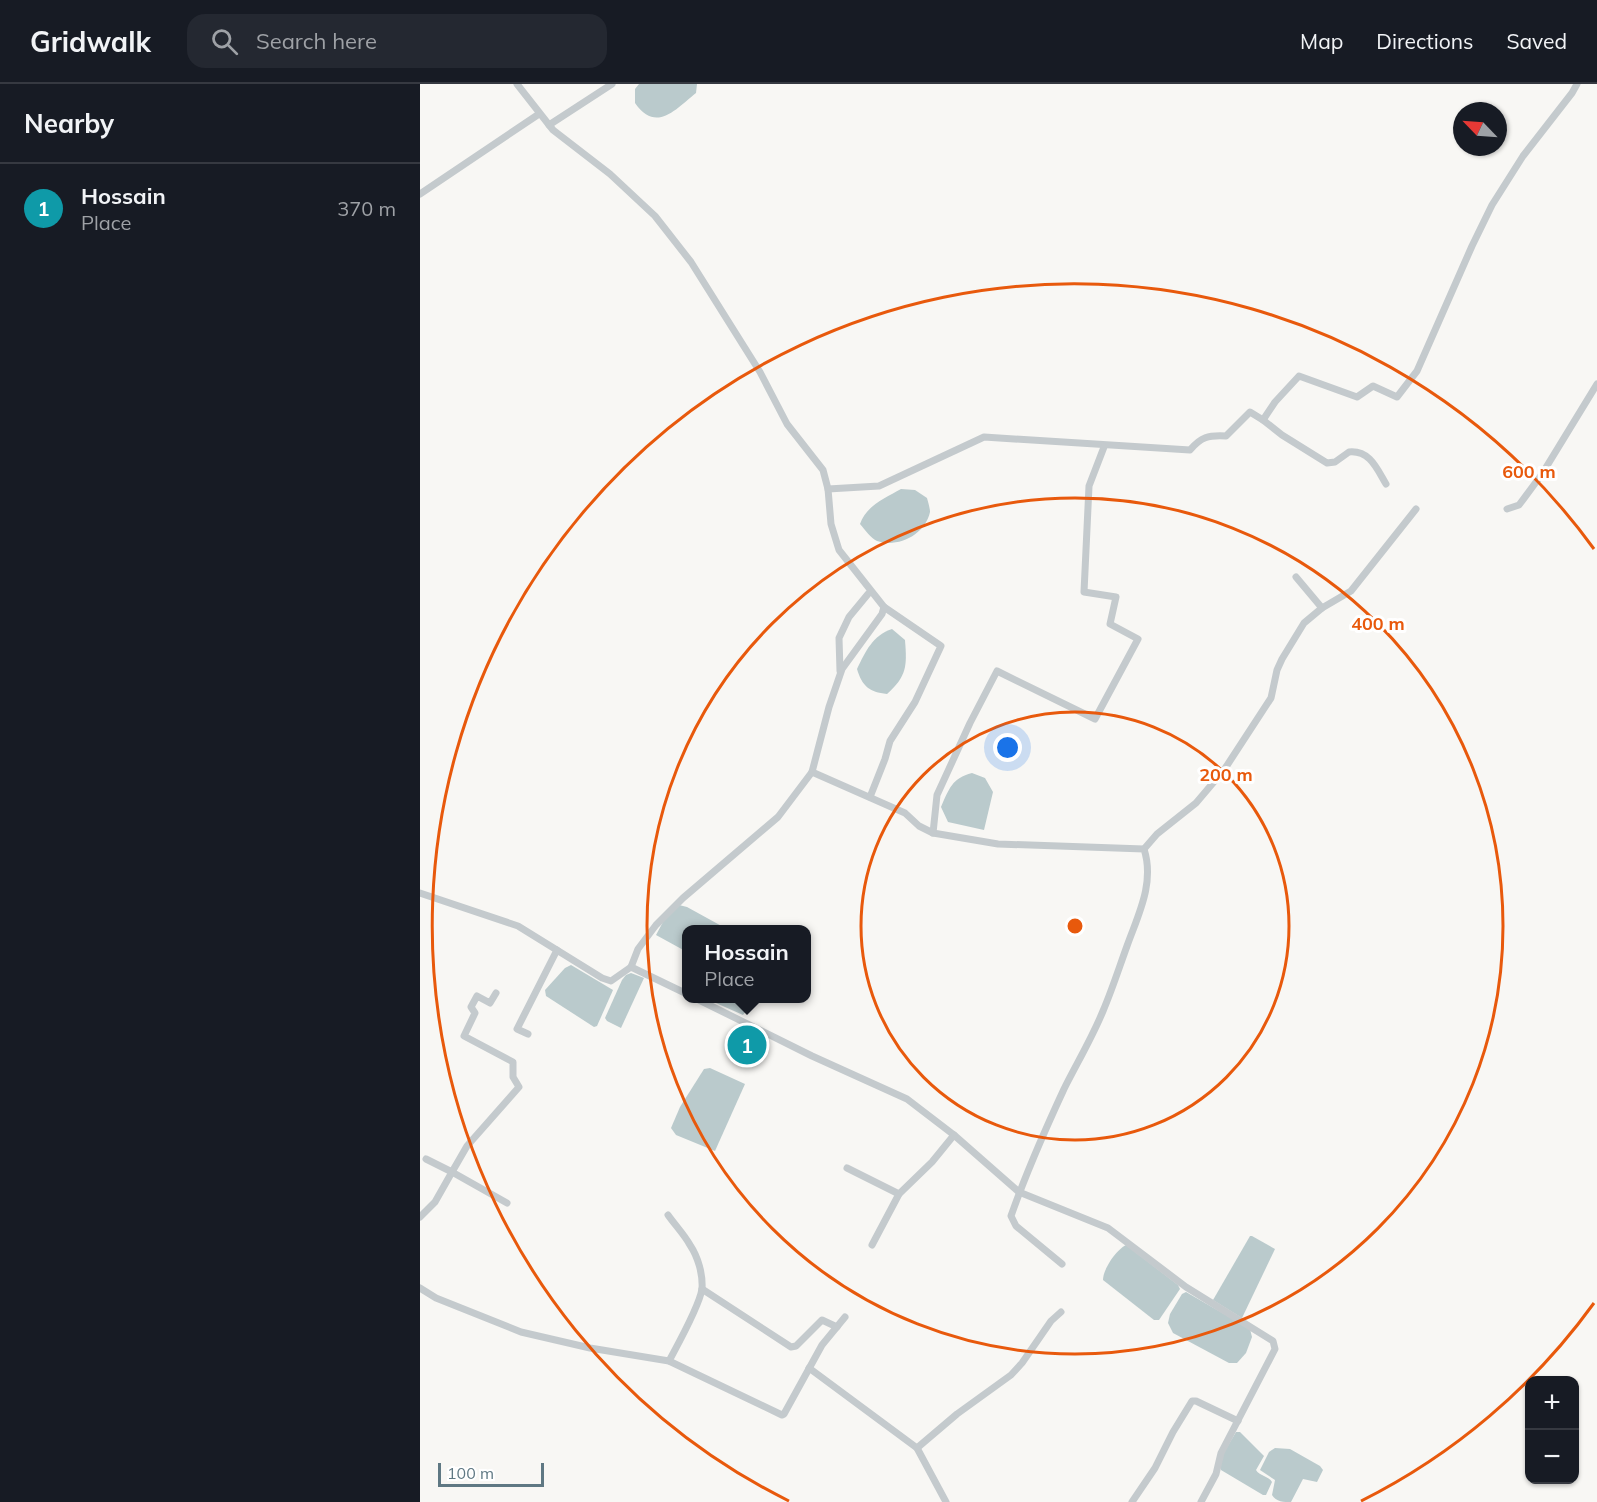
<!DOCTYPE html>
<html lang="en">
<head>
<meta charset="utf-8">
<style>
  body { margin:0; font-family:Mulish,sans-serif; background:#242831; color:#f1f3f6 }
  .controls { position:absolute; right:18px; bottom:18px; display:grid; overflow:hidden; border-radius:12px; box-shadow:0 2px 4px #0004 }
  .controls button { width:54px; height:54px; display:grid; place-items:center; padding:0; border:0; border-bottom:2px solid #363941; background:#171b24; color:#f1f3f6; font:30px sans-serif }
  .compass { position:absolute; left:1033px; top:18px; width:54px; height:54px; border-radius:50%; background:#171b24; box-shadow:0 2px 4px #0004; rotate:295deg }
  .scale { position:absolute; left:18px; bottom:15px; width:106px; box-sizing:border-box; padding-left:6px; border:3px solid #5f7883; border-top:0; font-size:16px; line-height:21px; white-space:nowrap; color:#5f7883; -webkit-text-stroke:4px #fff; paint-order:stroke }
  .you { position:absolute; left:588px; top:664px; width:21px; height:21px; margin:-15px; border:4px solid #fff; border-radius:50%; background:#1a73e8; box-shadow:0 0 0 9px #1a73e833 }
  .badge { display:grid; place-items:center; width:39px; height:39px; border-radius:50%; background:#f52f17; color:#fff; font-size:20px; font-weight:700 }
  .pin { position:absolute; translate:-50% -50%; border:3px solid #fff; box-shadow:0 2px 6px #0006 }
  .popup { position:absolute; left:262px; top:841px; width:129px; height:78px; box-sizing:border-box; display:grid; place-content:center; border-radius:12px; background:#171b24; filter:drop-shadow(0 2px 4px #0005); font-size:20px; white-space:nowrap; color:#9ea1a6 }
  .popup b { font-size:22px; color:#f1f3f6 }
  .popup::after { content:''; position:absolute; left:50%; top:100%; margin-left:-12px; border:12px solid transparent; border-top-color:#171b24 }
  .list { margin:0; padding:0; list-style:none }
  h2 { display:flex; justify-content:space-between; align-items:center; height:78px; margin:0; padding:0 24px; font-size:26px }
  h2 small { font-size:20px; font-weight:400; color:#9ea1a6 }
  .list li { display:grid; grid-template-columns:39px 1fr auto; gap:18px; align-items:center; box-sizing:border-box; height:90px; padding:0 24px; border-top:2px solid #363941 }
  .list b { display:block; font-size:22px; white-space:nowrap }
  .list p { margin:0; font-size:20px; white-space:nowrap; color:#9ea1a6 }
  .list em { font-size:20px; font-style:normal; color:#9ea1a6 }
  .icon { flex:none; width:33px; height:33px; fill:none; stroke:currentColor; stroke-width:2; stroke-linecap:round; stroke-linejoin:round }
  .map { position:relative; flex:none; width:1177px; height:1418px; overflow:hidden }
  header { display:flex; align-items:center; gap:36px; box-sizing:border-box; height:84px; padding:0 30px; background:#171b24; border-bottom:2px solid #363941 }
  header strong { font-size:28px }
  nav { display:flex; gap:33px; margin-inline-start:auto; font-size:21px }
  .search { width:420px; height:54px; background:#242831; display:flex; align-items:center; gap:15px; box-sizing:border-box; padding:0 21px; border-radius:18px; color:#9ea1a6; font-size:22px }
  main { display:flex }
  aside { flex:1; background:#171b24 }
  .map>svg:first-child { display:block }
  .water { fill:#bacacc }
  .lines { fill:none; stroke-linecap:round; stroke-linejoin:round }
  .minor { stroke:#c4cacd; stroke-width:7 }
  .ring { fill:none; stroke:#e8590c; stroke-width:3 }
  .centre { fill:#e8590c; stroke:#fff; stroke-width:3 }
  .ring-label { font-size:18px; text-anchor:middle; font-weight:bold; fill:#e8590c; stroke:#fff; stroke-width:6; stroke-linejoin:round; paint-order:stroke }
</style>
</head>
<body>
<header>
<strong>Gridwalk</strong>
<div class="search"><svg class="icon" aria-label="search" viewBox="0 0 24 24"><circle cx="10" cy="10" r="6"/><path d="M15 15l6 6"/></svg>Search here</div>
<nav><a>Map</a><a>Directions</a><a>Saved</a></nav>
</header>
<main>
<aside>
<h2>Nearby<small></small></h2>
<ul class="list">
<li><span class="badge" style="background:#0f9aa8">1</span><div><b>Hossain</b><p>Place</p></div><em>370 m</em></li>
</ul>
</aside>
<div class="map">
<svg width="1177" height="1418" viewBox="0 0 1177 1418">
  <rect width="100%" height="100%" fill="#f8f7f4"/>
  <g class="water">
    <path d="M219,0h58l-1,9c-21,17 -40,40 -61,10v-14z"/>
    <path d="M481,405l14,1 12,8c1,4 3,10 3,14 -5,23 -32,36 -53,29 -6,-3 -12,-11 -17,-17 6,-18 25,-26 41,-35z"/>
    <path d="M472,545l13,11c2,26 2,36 -18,54 -18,-2 -25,-8 -30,-25 8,-17 16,-34 35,-40z"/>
    <path d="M552,689l13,5 8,14 -9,38 -36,-8 -7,-15c8,-18 11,-29 31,-34z"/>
    <polygon points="259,821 267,823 307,845 267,846 267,868 236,851 243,838"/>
    <polygon points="151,881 193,906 177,942 174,943 126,912 125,906 145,884"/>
    <polygon points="211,889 224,894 201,944 187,937 185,934 202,896 206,891"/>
    <polygon points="287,915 335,915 323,931"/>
    <polygon points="290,984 325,1000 295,1067 256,1051 251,1044 260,1023 284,985"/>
    <polygon points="830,1152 832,1152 855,1165 822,1234 793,1216"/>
    <path d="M706,1161l52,40 2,4 -21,31h-5l-51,-40c0,-11 13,-30 23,-35z"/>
    <polygon points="766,1208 830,1245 832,1253 826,1269 817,1279 809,1279 753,1249 748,1239 750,1230 762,1210"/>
    <path d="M816,1348h4l24,24 -8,14c3,6 13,6 16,12l-6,13h-3l-42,-25 -2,-9z"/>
    <path d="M855,1364l15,1 30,17 3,4 -6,12 -14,-3 -12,23c-7,0 -15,0 -19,-7l3,-15 -15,-10 9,-18z"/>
  </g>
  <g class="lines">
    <g class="minor">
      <polyline points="97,0 133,46 190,90 235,132 271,178 340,288 367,340 403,386 408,405 411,440 419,466 464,523 462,530 422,585 409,623 392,688 358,733 263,814 236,841 218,865 211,883"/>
      <polyline points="129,41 192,0"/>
      <polyline points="0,110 119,30"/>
      <path d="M843,336l19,15 45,28 8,-1 14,-10c21,-2 28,17 37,32"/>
      <path d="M408,405l51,-3 105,-49 206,13c11,-13 18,-15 36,-14l24,-24 13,8 12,-18 24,-26 58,21 16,-11 24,11 20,-26 55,-125 20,-41 31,-49 49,-63 5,-9"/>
      <polyline points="1087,425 1099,421 1122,390 1177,300"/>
      <polyline points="876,493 902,524"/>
      <polyline points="420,587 419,554 429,533 448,510"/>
      <path d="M392,688l93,41 14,13 14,7 65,11 146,5c11,34 -6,66 -17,97 -8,22 -15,44 -24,65 -11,27 -26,52 -39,78 -19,41 -38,84 -53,127l5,10 46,38"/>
      <polyline points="450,713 465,675 470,657 495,618 521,562 464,523"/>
      <polyline points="513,749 517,711 550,639 577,587 675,635 718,555 690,540 696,513 664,508 669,402 684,363"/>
      <polyline points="724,765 737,750 776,719 804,686 851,614 857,586 862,575 884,539 902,524 931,507 996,425"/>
      <polyline points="0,809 98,842 182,894 191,897 211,883 267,910"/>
      <polyline points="275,914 392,972 487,1015 534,1051 599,1108 688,1144 766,1203 853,1257 855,1265 801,1369 796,1390 781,1418"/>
      <polyline points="108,950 97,945 137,866"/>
      <polyline points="6,1075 32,1088 47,1062 99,1003 93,993 93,978 44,952 55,929 51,923 57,912 70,919 76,909"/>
      <polyline points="427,1084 479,1110"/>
      <path d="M248,1131c7,10 16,19 22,30 8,12 13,29 12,44 -3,18 -24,55 -33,72"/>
      <polyline points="0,1133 15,1118 32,1088 87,1119"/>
      <polyline points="452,1161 479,1110 512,1078 534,1051"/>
      <polyline points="0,1204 16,1214 101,1248 170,1264 249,1277 362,1331 364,1330 402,1261 425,1233"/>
      <polyline points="282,1205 371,1263 376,1262 402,1236 417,1243"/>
      <polyline points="389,1284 497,1364 526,1418"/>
      <polyline points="497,1364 537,1330 591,1291 602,1279 631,1237 641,1228"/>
      <polyline points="712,1418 735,1384 753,1348 772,1317 776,1317 818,1337"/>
    </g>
  </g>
  <g class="ring">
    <circle cx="655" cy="842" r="214"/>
    <circle cx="655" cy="842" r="428"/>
    <path d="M1174 1219A642 642 0 0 1 941 1417M369 1417A642 642 0 1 1 1174 465"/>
  </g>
  <circle cx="655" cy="842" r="9" class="centre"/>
  <g class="ring-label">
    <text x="1109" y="394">600 m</text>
    <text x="958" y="546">400 m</text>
    <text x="806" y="697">200 m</text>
  </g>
</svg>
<div class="controls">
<button>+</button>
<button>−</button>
</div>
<svg class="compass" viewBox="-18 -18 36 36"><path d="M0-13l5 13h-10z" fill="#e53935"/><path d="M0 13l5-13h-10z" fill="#9ea1a6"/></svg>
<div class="scale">100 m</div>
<div class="you"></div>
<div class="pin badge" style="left:327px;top:961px;background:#0f9aa8">1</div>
<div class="popup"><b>Hossain</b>Place</div>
</div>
</main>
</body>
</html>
